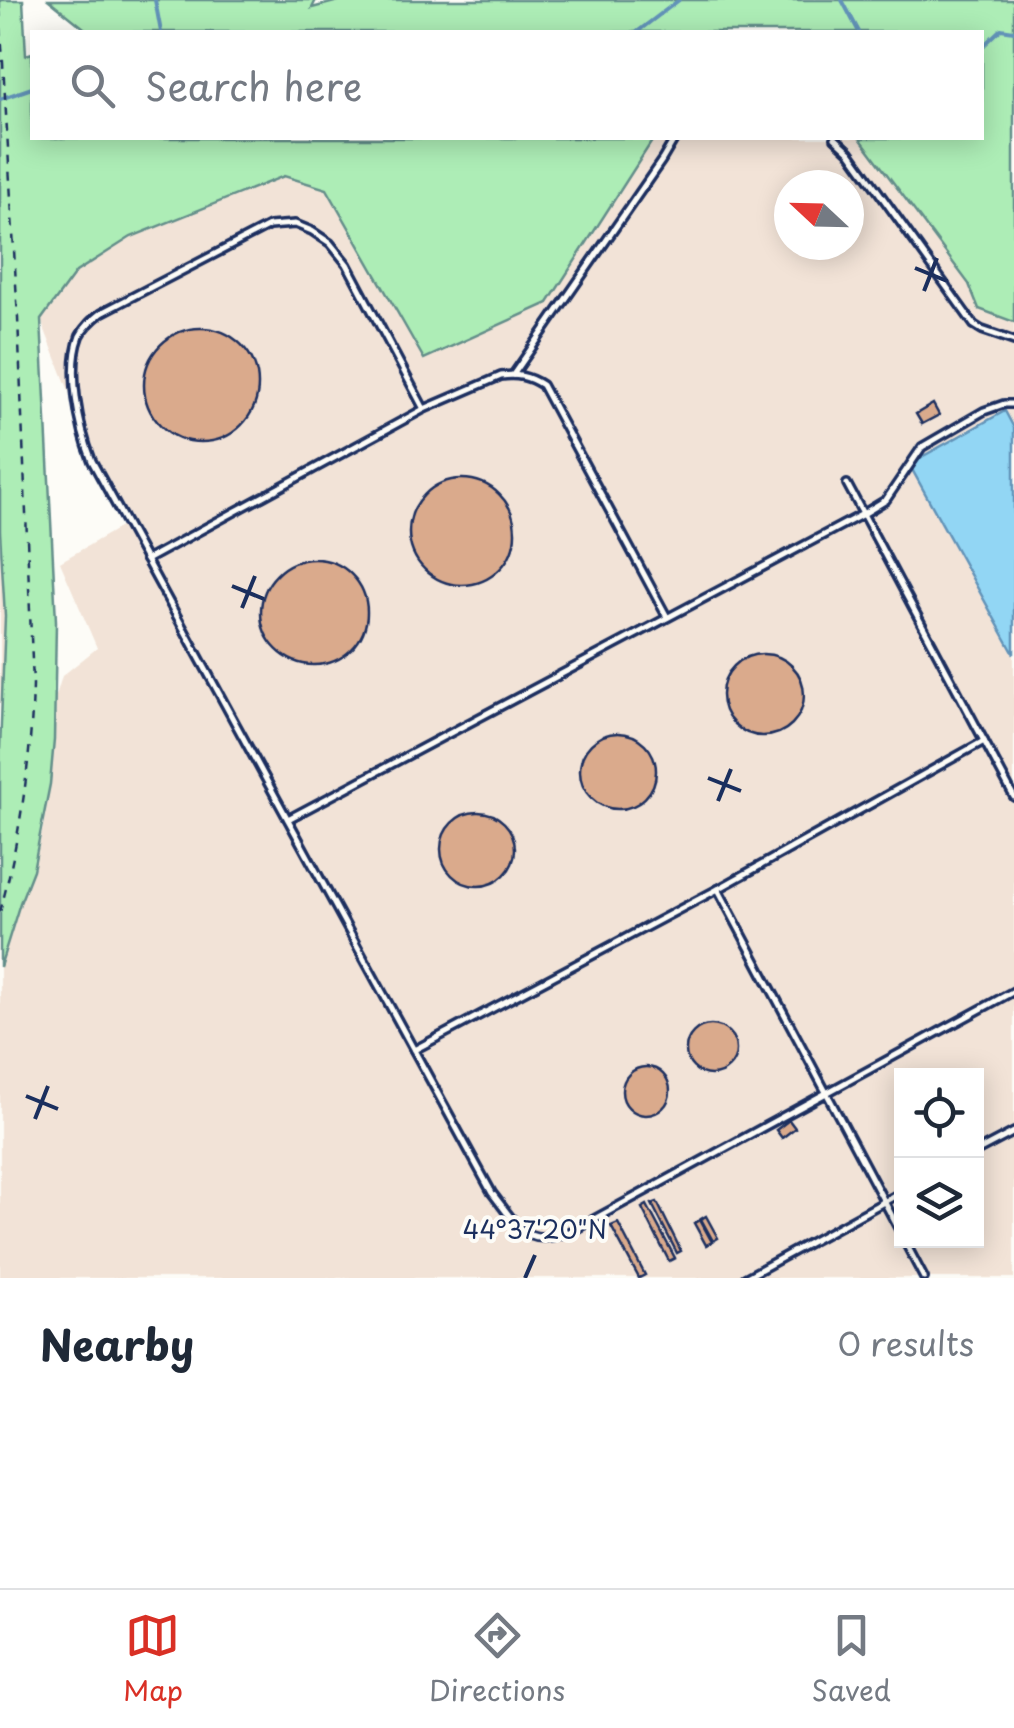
<!DOCTYPE html>
<html lang="en">
<head>
<meta charset="utf-8">
<style>
  body { margin:0; font-family:"Playpen Sans",sans-serif; background:#f6f6f7; color:#1f2937 }
  .controls { position:absolute; right:30px; bottom:30px; display:grid; overflow:hidden; border-radius:0px; box-shadow:0 5px 25px #0003 }
  .controls button { width:90px; height:90px; display:grid; place-items:center; padding:0; border:0; border-bottom:2px solid #e0e1e3; background:#fff; color:#1f2937; font:50px sans-serif }
  .compass { position:absolute; left:774px; top:170px; width:90px; height:90px; border-radius:50%; background:#fff; box-shadow:0 5px 25px #0003; rotate:292deg }
  .list { margin:0; padding:0; list-style:none }
  h2 { display:flex; justify-content:space-between; align-items:center; height:130px; margin:0; padding:0 40px; font-size:42px }
  h2 small { font-size:32px; font-weight:400; color:#747a83 }
  .icon { flex:none; width:55px; height:55px; fill:none; stroke:currentColor; stroke-width:2; stroke-linecap:round; stroke-linejoin:round }
  .map { position:relative; flex:none; width:1014px; height:1278px; overflow:hidden }
  .search { position:absolute; background:#fff; box-shadow:0 5px 25px #0003; left:30px; right:30px; top:30px; height:110px; display:flex; align-items:center; gap:25px; box-sizing:border-box; padding:0 35px; border-radius:0px; color:#747a83; font-size:38px }
  .sheet { height:310px; background:#fff }
  nav { display:flex; justify-content:space-around; align-items:center; box-sizing:border-box; height:140px; border-top:2px solid #e0e1e3; background:#fff; font-size:28px; color:#747a83 }
  nav a { display:grid; justify-items:center; gap:5px }
  nav .on { color:#d93025 }
  .map>svg:first-child { display:block }
  .built { fill:#f2e3d7; fill-rule:evenodd }
  .green { fill:#adedb6; stroke:#648e8a; stroke-width:2.5 }
  .water { fill:#92d6f4; stroke:#6293b8; stroke-width:2.5 }
  .lines { fill:none; stroke-linecap:round; stroke-linejoin:round }
  .stream { stroke:#6293b8; stroke-width:4 }
  .building { fill:#daaa8c; stroke:#1b2f5e; stroke-width:2.5 }
  .lane-casing { stroke:#1b2f5e; stroke-width:12 }
  .path { stroke:#1b2f5e; stroke-width:2.5; stroke-dasharray:8 8; stroke-linecap:butt }
  .lane { stroke:#fdfcf7; stroke-width:5 }
  .ticks { fill:none; stroke:#1b2f5e; stroke-width:4 }
  .ticks-label { font-size:25px; text-anchor:middle; fill:#1b2f5e; stroke:#fdfcf7; stroke-width:8; stroke-linejoin:round; paint-order:stroke }
</style>
</head>
<body>
<div class="map">
<svg width="1014" height="1278" viewBox="0 0 1014 1278">
  <rect width="100%" height="100%" fill="#fdfcf7"/>
  <filter id="ink" filterUnits="userSpaceOnUse"><feTurbulence type="fractalNoise" baseFrequency=".01" numOctaves="2"/><feDisplacementMap in="SourceGraphic" scale="20" xChannelSelector="R" yChannelSelector="G"/><feConvolveMatrix kernelMatrix="1 2 1 2 8 2 1 2 1" color-interpolation-filters="sRGB"/></filter>
  <g filter="url(#ink)">
    <g class="built">
      <path d="M654,138h206l109,146 10,25 35,13v956h-1014v-311l20,-64 13,-33 10,-43 11,-87 2,-44 6,-20 35,-28 -37,-86 62,-36 -81,-206 35,-48 55,-35 153,-61 43,13 98,170 123,-56zM789,185h60v60h-60zM902,1076h74v164h-74z"/>
      <polygon points="0,531 5,616 0,750"/>
    </g>
    <g class="green">
      <polygon points="0,0 23,0 26,55 32,53 32,138 654,138 548,303 424,359 327,189 284,176 131,237 76,272 41,320 56,621 54,740 50,784 33,870 20,903 0,967 0,750 5,616 0,531"/>
      <polygon points="49,0 316,0 312,8 342,0 1014,0 1014,322 979,309 969,284 860,138 982,138 982,32 89,32"/>
    </g>
    <polygon class="water" points="1005,411 1014,428 1014,654 909,464"/>
    <g class="lines">
      <g class="stream">
        <polyline points="155,0 161,32"/>
        <polyline points="842,0 859,32"/>
        <polyline points="637,32 679,0"/>
        <polyline points="982,47 1001,29 1014,31"/>
        <polyline points="0,99 32,88"/>
      </g>
    </g>
    <g class="building">
      <circle cx="201" cy="385" r="57"/>
      <polygon points="933,404 939,415 922,424 916,414"/>
      <circle cx="462" cy="532" r="53"/>
      <circle cx="314" cy="612" r="53"/>
      <circle cx="763" cy="695" r="41"/>
      <circle cx="618" cy="771" r="38"/>
      <circle cx="478" cy="849" r="37"/>
      <circle cx="711" cy="1050" r="25"/>
      <circle cx="646" cy="1091" r="24"/>
      <polygon points="789,1120 795,1128 782,1138 776,1130"/>
      <polygon points="657,1202 681,1251 677,1253 652,1204"/>
      <polygon points="647,1205 675,1258 669,1261 642,1208"/>
      <polygon points="706,1216 718,1238 713,1241 701,1219"/>
      <polygon points="700,1220 712,1242 706,1245 694,1223"/>
      <polygon points="618,1223 645,1275 639,1278 611,1226"/>
    </g>
    <g class="lines">
      <g class="lane-casing">
        <g id="lane">
          <polyline points="835,138 850,152 974,325 982,330 1014,341"/>
          <polyline points="513,375 662,160 675,138"/>
          <path d="M424,409l-77,-145 -17,-21 -18,-12 -17,-7 -26,2 -168,87c-9,7 -16,13 -21,23 -13,34 -1,92 12,125l400,732c29,37 34,57 84,36l438,-238"/>
          <polyline points="847,484 1014,797"/>
          <path d="M146,560l278,-151 77,-33c16,-2 27,0 41,9l125,232"/>
          <polyline points="288,819 863,514 886,500 922,447 984,411 1004,404 1014,404"/>
          <polyline points="718,889 902,1235"/>
          <polyline points="414,1050 718,889 984,741"/>
          <polyline points="976,1152 1014,1132"/>
          <polyline points="904,1240 924,1278"/>
          <polyline points="745,1278 902,1192"/>
        </g>
      </g>
      <path class="path" d="M0,12l18,306 15,367c-2,77 -13,152 -33,227"/>
      <use href="#lane" class="lane"/>
    </g>
  </g>
  <path class="ticks" d="M915,268l32,13M924,291l13,-33M232,586l32,13M242,608l13,-32M708,778l33,13M718,801l13,-32M26,1096l32,13M35,1119l13,-33M525,1278l10,-23"/>
  <g class="ticks-label">
    <text x="535" y="1239">44°37'20"N</text>
  </g>
</svg>
<div class="controls">
<button><svg class="icon" aria-label="locate" viewBox="0 0 24 24"><circle cx="12" cy="12" r="6"/><path d="M12 2v4M12 18v4M2 12h4M18 12h4"/></svg></button>
<button><svg class="icon" aria-label="layers" viewBox="0 0 24 24"><path d="M12 4l9 5-9 5-9-5zM3 14l9 5 9-5"/></svg></button>
</div>
<svg class="compass" viewBox="-18 -18 36 36"><path d="M0-13l5 13h-10z" fill="#e53935"/><path d="M0 13l5-13h-10z" fill="#747a83"/></svg>
<div class="search"><svg class="icon" aria-label="search" viewBox="0 0 24 24"><circle cx="10" cy="10" r="6"/><path d="M15 15l6 6"/></svg>Search here</div>
</div>
<section class="sheet">
<h2>Nearby<small>0 results</small></h2>
<ul class="list">
</ul>
</section>
<nav>
<a class="on"><svg class="icon" aria-label="map" viewBox="0 0 24 24"><path d="M3 6l6-2 6 2 6-2v14l-6 2-6-2-6 2zM9 4v14M15 6v14"/></svg>Map</a>
<a><svg class="icon" aria-label="directions" viewBox="0 0 24 24"><path d="M12 3l9 9-9 9-9-9zM9 14v-3h6M13 9l2 2-2 2"/></svg>Directions</a>
<a><svg class="icon" aria-label="saved" viewBox="0 0 24 24"><path d="M7 4h10v16l-5-4-5 4z"/></svg>Saved</a>
</nav>
</body>
</html>
